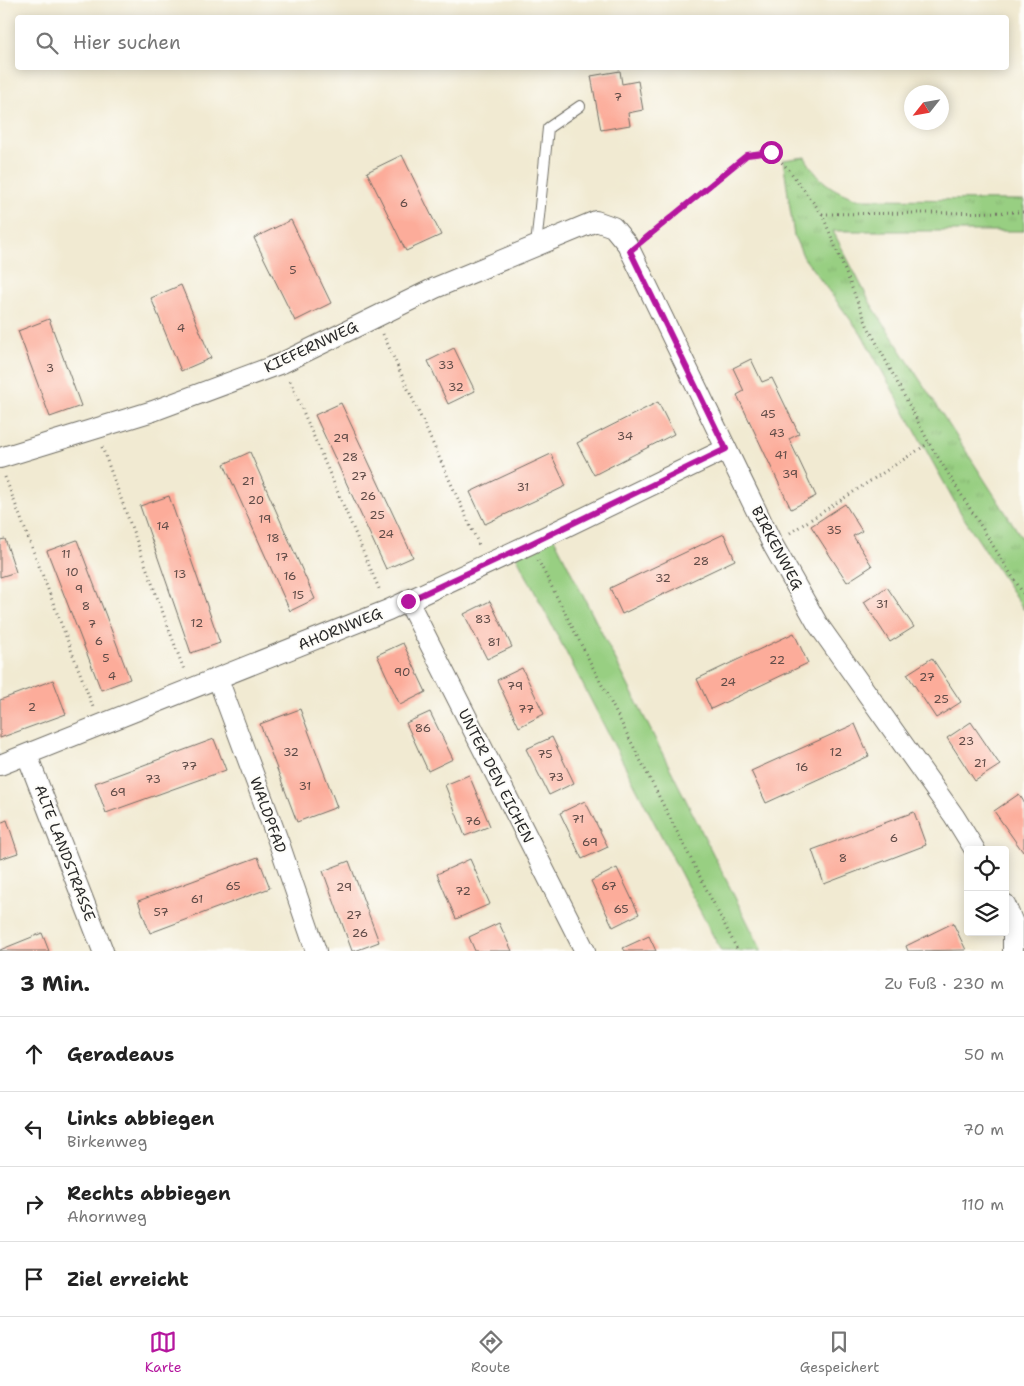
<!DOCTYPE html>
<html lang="de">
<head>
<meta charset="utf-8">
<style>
  body { margin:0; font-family:"Shantell Sans",sans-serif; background:#f2f2f2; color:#222 }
  .controls { position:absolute; right:15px; bottom:15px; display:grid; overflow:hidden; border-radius:5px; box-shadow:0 2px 12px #0003 }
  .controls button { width:45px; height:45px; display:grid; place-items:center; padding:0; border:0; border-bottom:1px solid #e0e0e0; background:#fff; color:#222; font:25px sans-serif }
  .compass { position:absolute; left:904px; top:85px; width:45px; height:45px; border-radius:50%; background:#fff; box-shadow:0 2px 12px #0003; rotate:239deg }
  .stop { position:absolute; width:15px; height:15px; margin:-11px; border:4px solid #b5179e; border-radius:50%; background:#fff }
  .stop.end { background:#b5179e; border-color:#fff; box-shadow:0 1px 5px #0008 }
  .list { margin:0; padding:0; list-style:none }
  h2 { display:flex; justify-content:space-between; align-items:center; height:65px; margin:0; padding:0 20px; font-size:21px }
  h2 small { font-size:16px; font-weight:400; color:#767676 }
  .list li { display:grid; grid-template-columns:32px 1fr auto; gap:15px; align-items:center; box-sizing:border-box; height:75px; padding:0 20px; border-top:1px solid #e0e0e0 }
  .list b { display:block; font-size:19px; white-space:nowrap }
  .list p { margin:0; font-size:16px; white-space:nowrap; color:#767676 }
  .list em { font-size:16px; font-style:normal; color:#767676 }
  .icon { flex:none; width:28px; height:28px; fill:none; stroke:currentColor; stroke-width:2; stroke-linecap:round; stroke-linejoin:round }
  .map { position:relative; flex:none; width:1024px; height:951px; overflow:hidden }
  .search { position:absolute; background:#fff; box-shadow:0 2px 12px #0003; left:15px; right:15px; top:15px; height:55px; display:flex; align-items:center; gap:12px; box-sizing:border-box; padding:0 18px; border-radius:5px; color:#767676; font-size:19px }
  .sheet { height:365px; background:#fff }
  nav { display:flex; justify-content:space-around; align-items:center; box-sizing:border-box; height:70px; border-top:1px solid #e0e0e0; background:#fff; font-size:14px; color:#767676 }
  nav a { display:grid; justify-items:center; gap:2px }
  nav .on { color:#b5179e }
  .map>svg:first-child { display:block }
  .grass { fill:url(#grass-tufts); stroke:#627d56 }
  .park { fill:#98cf82; stroke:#627d56 }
  .building { fill:#fcac9a }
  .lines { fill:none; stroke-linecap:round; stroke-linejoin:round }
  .lane-casing { stroke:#706e65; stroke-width:12 }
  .street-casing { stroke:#706e65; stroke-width:22 }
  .path { stroke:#706e65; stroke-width:3; stroke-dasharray:1 4; stroke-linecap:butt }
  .lane { stroke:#fff; stroke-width:10 }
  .street { stroke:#fff; stroke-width:20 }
  .route { stroke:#b5179e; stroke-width:6 }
  .labels { text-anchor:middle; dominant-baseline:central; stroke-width:4; stroke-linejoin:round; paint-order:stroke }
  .number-label { font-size:12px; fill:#5f4b47 }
  .street-label { font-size:15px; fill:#2b2b2b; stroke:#fdfcf7 }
</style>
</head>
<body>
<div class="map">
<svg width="1024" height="951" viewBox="0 0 1024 951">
  <defs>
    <pattern id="grass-tufts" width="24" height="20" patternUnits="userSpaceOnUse" patternTransform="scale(1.25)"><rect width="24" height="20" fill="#98cf82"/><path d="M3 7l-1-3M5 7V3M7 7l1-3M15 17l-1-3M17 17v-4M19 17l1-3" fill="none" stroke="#83b270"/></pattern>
  </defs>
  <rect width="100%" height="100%" fill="#fdfcf7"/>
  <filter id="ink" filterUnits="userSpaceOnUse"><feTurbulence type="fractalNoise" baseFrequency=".02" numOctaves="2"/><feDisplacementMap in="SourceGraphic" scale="10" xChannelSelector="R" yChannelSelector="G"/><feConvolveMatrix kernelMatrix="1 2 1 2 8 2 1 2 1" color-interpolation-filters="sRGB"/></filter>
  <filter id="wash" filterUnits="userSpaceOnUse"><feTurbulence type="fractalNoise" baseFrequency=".0096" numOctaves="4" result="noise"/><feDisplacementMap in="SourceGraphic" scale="20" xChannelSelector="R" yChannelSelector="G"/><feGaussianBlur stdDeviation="1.12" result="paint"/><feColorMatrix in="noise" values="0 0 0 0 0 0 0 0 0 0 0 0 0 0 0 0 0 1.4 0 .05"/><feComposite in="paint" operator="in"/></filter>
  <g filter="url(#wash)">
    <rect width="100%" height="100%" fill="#f1ead2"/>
    <path class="grass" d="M805,157c14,25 26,32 52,42l167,1v31h-191l38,73 153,237v69l-62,-95 -100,-180 -58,-77 -10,-22 -11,-76z"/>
    <polygon class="park" points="552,534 762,951 721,951 514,552"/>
    <g id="blocks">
      <g class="building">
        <polygon points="620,71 622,84 638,81 643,110 628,113 630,125 601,130 591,76"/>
        <polygon points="402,155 441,235 406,251 367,172"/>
        <polygon points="291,220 331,303 295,321 254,238"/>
        <polygon points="181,285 211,358 181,371 151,298"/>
        <polygon points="49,319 81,406 50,417 18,331"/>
        <polygon points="454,348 475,391 448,404 428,361"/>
        <polygon points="751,359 762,382 772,378 799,434 789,439 816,496 791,509 737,395 744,391 733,368"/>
        <polygon points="658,402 674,434 594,475 577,443"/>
        <polygon points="341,403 413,557 386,569 315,415"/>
        <polygon points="250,452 315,599 290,611 224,464"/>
        <polygon points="551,454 566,486 485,524 470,492"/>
        <polygon points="169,496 220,643 191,653 140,506"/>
        <polygon points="845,504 862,531 853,536 872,566 847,582 811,526"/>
        <polygon points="724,534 735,560 622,614 610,588"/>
        <polygon points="5,539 16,572 0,577 0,540"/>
        <polygon points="77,540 130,679 101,690 47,551"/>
        <polygon points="887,587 914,627 890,642 864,602"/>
        <polygon points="490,601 512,647 487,659 464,614"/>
        <polygon points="794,633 808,663 711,709 697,679"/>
        <polygon points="403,643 426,692 400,705 377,655"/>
        <polygon points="932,658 961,702 936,718 907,674"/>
        <polygon points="522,668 544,714 519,727 497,680"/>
        <polygon points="53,680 66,714 0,738 0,700"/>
        <polygon points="300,709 337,807 297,822 260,724"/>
        <polygon points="430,712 453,759 428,771 406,723"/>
        <polygon points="971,722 1000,765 975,781 947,738"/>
        <polygon points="855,724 869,756 766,803 751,771"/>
        <polygon points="552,737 574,783 549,795 526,749"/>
        <polygon points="214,739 226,770 106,813 95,783"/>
        <polygon points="469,775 490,826 465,836 445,785"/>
        <polygon points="1019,794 1024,802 1024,851 1023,852 994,811"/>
        <polygon points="585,801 608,847 582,859 560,813"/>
        <polygon points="914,812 926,845 824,884 812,850"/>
        <polygon points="7,820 18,853 0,859 0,823"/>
        <polygon points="258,857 270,888 150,933 138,901"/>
        <polygon points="470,859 490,904 456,919 437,874"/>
        <polygon points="349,861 379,942 355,951 352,951 323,871"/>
        <polygon points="617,868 639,914 613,927 591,881"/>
        <polygon points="499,923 512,951 475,951 469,937"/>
        <polygon points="953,923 966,950 908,951 906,946"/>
        <polygon points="42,933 49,951 0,951 0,950"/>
        <polygon points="649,936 656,951 625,951 623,948"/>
      </g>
    </g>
  </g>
  <g filter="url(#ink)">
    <use href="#blocks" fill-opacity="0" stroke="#706e65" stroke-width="1"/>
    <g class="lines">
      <g class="lane-casing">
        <polyline id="lane" points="536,246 548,128 580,106"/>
      </g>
      <g class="street-casing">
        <g id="street">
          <polyline points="0,458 153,411 282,363 435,288 596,221 613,227 627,244 773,545 817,623 954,816 975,850"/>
          <polyline points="408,601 585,951"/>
          <polyline points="218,679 280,846 316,951"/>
          <polyline points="27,755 103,951"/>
          <polyline points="0,765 388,610 530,544 726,449"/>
          <polyline points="1005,904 1013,923 1013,951"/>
        </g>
      </g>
      <g class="path">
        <polyline points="822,214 1024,212"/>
        <polyline points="647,238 747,155 771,151 789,170 822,214 867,325 929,443 1024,595"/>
        <polyline points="383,334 479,545"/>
        <polyline points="290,381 380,591"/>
        <polyline points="102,447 184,670"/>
        <polyline points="5,477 93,707"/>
        <polyline points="790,533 929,443"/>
        <polyline points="538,560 738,951"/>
      </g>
      <use href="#lane" class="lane"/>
      <use href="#street" class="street"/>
    </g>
  </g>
  <g class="lines" filter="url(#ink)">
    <polyline class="route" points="408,601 530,544 726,449 630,251 747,155 771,152"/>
  </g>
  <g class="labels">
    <g class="number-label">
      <text x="618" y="97">7</text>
      <text x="404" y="203">6</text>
      <text x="293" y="270">5</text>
      <text x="181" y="328">4</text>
      <text x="446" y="365">33</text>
      <text x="50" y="368">3</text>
      <text x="456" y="387">32</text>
      <text x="768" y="414">45</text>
      <text x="777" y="433">43</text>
      <text x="625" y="436">34</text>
      <text x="341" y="438">29</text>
      <text x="781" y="455">41</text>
      <text x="350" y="457">28</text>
      <text x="790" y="474">39</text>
      <text x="359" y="476">27</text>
      <text x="248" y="481">21</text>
      <text x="523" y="487">31</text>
      <text x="368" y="496">26</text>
      <text x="256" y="500">20</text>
      <text x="377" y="515">25</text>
      <text x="265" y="519">19</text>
      <text x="163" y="526">14</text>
      <text x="834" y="530">35</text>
      <text x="386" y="534">24</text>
      <text x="273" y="538">18</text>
      <text x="66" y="554">11</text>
      <text x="282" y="557">17</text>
      <text x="701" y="561">28</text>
      <text x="72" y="572">10</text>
      <text x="180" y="574">13</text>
      <text x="290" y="576">16</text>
      <text x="663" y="578">32</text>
      <text x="79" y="589">9</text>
      <text x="298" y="595">15</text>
      <text x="882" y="604">31</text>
      <text x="86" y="606">8</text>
      <text x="483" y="619">83</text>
      <text x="197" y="623">12</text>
      <text x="92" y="624">7</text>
      <text x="99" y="641">6</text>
      <text x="494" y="642">81</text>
      <text x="106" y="658">5</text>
      <text x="777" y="660">22</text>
      <text x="402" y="672">90</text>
      <text x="112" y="676">4</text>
      <text x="927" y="677">27</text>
      <text x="728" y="682">24</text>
      <text x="515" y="686">79</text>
      <text x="941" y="699">25</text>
      <text x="32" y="707">2</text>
      <text x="526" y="709">77</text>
      <text x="423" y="728">86</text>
      <text x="966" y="741">23</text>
      <text x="291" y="752">32</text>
      <text x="836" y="752">12</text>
      <text x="545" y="754">75</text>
      <text x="980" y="763">21</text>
      <text x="189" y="766">77</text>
      <text x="802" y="767">16</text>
      <text x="556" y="777">73</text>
      <text x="153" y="779">73</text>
      <text x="305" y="786">31</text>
      <text x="118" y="792">69</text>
      <text x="578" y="819">71</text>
      <text x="473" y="821">76</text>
      <text x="894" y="838">6</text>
      <text x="590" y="842">69</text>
      <text x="843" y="858">8</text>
      <text x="233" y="886">65</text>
      <text x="609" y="886">67</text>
      <text x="344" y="887">29</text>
      <text x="463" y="891">72</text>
      <text x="197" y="899">61</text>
      <text x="621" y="909">65</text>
      <text x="161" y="912">57</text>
      <text x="354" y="915">27</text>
      <text x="360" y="933">26</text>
    </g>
    <g class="street-label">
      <text transform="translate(311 347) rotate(-25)">KIEFERNWEG</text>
      <text transform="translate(777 548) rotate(62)">BIRKENWEG</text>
      <text transform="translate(340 629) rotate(-22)">AHORNWEG</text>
      <text transform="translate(496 776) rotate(63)">UNTER DEN EICHEN</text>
      <text transform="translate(268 815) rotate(70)">WALDPFAD</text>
      <text transform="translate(65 853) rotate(69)">ALTE LANDSTRASSE</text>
    </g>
  </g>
</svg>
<div class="controls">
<button><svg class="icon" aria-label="locate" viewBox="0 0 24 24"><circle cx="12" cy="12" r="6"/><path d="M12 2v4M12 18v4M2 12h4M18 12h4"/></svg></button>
<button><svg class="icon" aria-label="layers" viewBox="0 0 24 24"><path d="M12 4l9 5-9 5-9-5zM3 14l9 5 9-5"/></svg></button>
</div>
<svg class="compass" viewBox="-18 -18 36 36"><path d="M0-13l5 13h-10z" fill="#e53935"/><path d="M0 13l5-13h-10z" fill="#767676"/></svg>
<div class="stop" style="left:771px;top:152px"></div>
<div class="stop end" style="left:408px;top:601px"></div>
<div class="search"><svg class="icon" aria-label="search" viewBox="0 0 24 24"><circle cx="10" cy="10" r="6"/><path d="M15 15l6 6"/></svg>Hier suchen</div>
</div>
<section class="sheet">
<h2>3 Min.<small>Zu Fuß · 230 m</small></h2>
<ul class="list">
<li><svg class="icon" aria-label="ahead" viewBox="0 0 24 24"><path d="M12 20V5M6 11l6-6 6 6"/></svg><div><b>Geradeaus</b></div><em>50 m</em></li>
<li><svg class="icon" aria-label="left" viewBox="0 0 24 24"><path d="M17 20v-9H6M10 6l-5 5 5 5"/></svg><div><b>Links abbiegen</b><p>Birkenweg</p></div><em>70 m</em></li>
<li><svg class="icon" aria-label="right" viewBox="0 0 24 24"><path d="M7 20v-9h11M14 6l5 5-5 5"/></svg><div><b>Rechts abbiegen</b><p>Ahornweg</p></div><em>110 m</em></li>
<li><svg class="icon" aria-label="arrive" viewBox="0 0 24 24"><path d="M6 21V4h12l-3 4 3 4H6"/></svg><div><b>Ziel erreicht</b></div></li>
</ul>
</section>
<nav>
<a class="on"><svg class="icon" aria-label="map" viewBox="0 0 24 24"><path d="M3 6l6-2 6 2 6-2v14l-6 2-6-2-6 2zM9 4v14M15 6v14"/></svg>Karte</a>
<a><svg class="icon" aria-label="directions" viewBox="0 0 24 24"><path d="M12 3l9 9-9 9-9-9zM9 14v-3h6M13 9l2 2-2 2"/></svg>Route</a>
<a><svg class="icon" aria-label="saved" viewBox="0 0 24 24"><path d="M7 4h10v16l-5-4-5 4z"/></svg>Gespeichert</a>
</nav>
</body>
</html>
